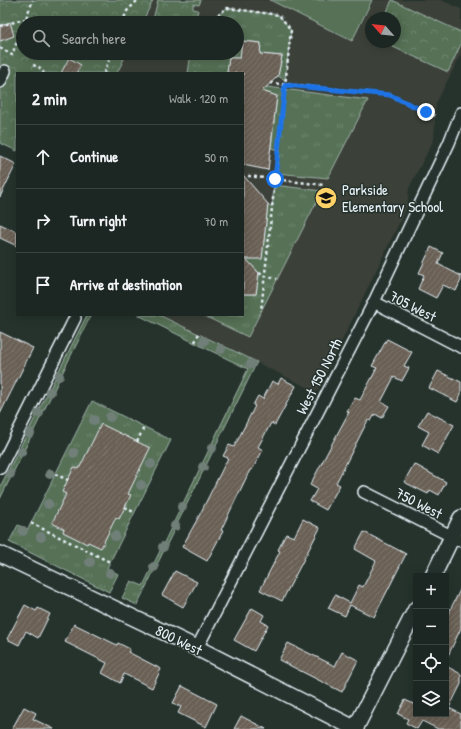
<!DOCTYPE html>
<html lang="en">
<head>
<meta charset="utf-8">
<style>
  body { margin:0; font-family:"Patrick Hand",sans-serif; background:#252e2a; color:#f1f3f6 }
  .controls { position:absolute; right:12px; bottom:12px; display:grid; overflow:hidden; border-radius:0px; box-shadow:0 2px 10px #0003 }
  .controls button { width:36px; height:36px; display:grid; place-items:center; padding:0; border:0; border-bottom:1px solid #3a4340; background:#1c2622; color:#f1f3f6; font:20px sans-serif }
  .compass { position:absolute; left:365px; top:12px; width:36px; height:36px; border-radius:50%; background:#1c2622; box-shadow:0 2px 10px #0003; rotate:297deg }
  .stop { position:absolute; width:12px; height:12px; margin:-9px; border:3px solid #1a73e8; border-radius:50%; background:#fff }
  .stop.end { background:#1a73e8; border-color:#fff; box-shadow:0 1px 4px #0008 }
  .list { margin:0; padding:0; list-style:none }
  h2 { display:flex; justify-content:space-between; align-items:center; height:52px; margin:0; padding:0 16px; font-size:17px }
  h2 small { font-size:13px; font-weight:400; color:#a0a5a5 }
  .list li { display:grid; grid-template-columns:26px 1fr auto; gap:12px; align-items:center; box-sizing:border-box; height:64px; padding:0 16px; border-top:1px solid #3a4340 }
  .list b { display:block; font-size:15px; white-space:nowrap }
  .list em { font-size:13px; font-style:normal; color:#a0a5a5 }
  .icon { flex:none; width:22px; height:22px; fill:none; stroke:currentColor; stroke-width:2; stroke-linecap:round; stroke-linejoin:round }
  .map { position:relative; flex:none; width:461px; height:729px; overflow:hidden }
  .search { position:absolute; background:#1c2622; box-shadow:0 2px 10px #0003; left:16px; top:16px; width:228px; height:44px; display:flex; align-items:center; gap:10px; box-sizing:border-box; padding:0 14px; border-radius:22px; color:#a0a5a5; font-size:15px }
  .panel { position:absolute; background:#1c2622; box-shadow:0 2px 10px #0003; left:16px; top:72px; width:228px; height:244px; border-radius:0px }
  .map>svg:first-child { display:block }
  .built { fill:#3b4139; fill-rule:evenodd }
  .grass { fill:url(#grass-tufts); stroke:#9fb1a8 }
  .forest { fill:url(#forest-crowns); stroke:#9fb1a8 }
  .garden { fill:#567157; stroke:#9fb1a8 }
  .building { fill:url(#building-hatch); stroke:#e8f1f8 }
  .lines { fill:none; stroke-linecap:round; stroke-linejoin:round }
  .street-casing { stroke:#e8f1f8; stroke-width:14 }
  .secondary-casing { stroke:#e8f1f8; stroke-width:18 }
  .path { stroke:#e8f1f8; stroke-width:2.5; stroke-dasharray:3 3; stroke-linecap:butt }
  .street { stroke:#26332d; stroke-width:11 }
  .secondary { stroke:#26332d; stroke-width:15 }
  .tree { fill:#717f79 }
  .route { stroke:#1a73e8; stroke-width:5 }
  .labels { text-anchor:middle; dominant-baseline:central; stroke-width:3; stroke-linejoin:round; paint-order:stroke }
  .poi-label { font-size:15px; fill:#e8f1f8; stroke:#26332d; text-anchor:start }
  .street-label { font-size:15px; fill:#e8f1f8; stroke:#26332d }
</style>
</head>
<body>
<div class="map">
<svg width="461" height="729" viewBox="0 0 461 729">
  <defs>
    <pattern id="grass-tufts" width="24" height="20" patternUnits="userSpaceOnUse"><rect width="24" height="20" fill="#567157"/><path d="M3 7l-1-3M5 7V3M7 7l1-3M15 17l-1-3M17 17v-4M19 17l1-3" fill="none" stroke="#6e8670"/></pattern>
    <pattern id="forest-crowns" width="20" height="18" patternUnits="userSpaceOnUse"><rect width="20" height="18" fill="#567157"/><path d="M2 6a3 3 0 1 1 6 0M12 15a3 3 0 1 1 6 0" fill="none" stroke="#6e8670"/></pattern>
    <pattern id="building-hatch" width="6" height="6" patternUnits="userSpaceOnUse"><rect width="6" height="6" fill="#6b6154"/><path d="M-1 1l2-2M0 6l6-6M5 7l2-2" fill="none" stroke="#80786d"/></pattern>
  </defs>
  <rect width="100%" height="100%" fill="#26332d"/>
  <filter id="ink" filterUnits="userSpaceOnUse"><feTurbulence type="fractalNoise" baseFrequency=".025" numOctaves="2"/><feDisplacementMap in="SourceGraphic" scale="8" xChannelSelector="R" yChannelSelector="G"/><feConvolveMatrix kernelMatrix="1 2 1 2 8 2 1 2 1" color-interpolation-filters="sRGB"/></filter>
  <g filter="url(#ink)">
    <path class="built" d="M152,0h289l20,9v45l-25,49 -2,36 -25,49 -2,19 -90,185 -158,-77h84v-242h-127l10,-20h111v-30h-96zM371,18h24v24h-24z"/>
    <g class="grass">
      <polygon points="227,8 279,15 291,30 285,80 278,76 282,56 260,54 261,43 242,41 240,58 229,58 227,73 188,73 191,53 237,53 237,23 207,23"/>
      <polygon points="267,87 368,100 328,178 276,173 278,150 271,148 277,96 262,91"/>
      <polygon points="274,185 322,191 248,337 202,315 243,315 243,294 256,294 259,273 246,259 262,258 268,204 272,207"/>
      <polygon points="87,315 91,315 0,499 0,487"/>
      <polygon points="138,315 159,315 257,362 137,605 122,598 131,581 143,586 248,369"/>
      <polygon points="92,401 171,440 107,568 118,574 109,592 9,542 18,525 28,529"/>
    </g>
    <g class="forest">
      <polygon points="0,0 153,0 142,23 23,23 23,53 127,53 117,73 17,73 17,151 0,143"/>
      <polygon points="158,0 201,0 199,5 193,4 193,9 198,10 195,23 152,23"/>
      <polygon points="392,0 461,32 461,44 448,72 382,42 395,42 395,18 384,18"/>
    </g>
    <polygon class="garden" points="270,0 372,0 352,41"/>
    <g class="building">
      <polygon points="10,22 14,36 0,41 0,26"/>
      <polygon points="242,41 261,43 260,54 282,56 278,76 262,91 277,96 268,170 243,165 243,73 227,73 229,58 240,58"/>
      <polygon points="69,58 81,65 76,73 61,73"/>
      <polygon points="0,156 16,164 0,197"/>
      <polygon points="243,175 268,204 262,259 246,259 259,273 256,294 243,294"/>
      <polygon points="0,224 17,232 17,246 0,238"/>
      <polygon points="431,247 443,253 438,264 461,276 461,280 456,291 443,285 436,298 418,289 424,275 419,273"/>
      <polygon points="0,332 33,348 0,414"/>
      <polygon points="387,339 412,352 404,366 409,368 402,381 394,377 381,402 389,406 382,418 375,414 371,421 368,420 336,483 340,485 326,510 310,501 317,489 310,485 349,412 347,411 355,398 360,400 377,368 372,366"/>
      <polygon points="438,371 461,382 461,394 457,402 429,388"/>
      <polygon points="281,378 296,386 275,425 271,423 258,447 263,450 252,470 250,470 221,530 223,531 207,561 182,547 198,518 228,458 223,456 229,445 234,447 255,406 253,405 258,396 263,399 272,381 278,384"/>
      <polygon points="427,411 454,425 438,454 422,445 429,432 418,426"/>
      <polygon points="101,424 150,448 128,494 131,495 119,519 116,517 101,548 88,542 87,544 63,532 64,529 52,523 66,494 62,492 74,467 79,469"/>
      <polygon points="414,464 446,482 439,495 430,490 428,494 404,482"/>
      <polygon points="303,519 320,528 282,601 260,590 280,551 278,550 286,534 294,537"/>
      <polygon points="364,532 406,554 374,617 350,605 345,616 328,608 335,595 350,603 359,585 363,587 376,561 355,549"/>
      <polygon points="175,571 197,582 183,607 162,595"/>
      <polygon points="461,588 461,628 446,660 446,618"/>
      <polygon points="25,605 36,611 38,608 50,614 38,638 26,631 19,645 7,639"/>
      <polygon points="252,608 264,615 261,621 268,625 254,651 234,640"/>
      <polygon points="74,624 117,645 118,643 130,649 128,652 161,669 152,688 124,674 120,683 102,673 107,663 65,642"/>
      <polygon points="288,643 335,666 342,652 358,660 342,692 279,660"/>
      <polygon points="446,666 461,674 461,684 449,708 461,714 461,729 438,729 422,721 417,729 406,723 408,719 398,714 405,700 416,705 416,714 446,714"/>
      <polygon points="182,686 217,704 206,727 178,713 181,707 173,703"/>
      <polygon points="24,707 36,713 33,719 54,729 12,729"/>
      <polygon points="241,716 266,729 234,729"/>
    </g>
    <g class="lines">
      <g class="street-casing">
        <g id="street">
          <polyline points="0,82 5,71"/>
          <polyline points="374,302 461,347"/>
          <polyline points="0,468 75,318"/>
          <polyline points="364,492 461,541"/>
          <polyline points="197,648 374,302 449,143 461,113"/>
        </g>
      </g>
      <g class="secondary-casing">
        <g id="secondary">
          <polyline points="0,554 197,648 356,729"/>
          <polyline points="433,576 461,518"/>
          <polyline points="355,729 416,609"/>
        </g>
      </g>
      <g class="path">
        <polyline points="24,23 33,0"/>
        <polyline points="122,23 127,11 138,0"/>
        <polyline points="208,23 227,8 279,15 291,30 261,311"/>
        <polyline points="0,26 25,19"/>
        <polyline points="0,48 12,55 23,25"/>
        <polyline points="33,65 39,67 44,73"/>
        <polyline points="104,73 112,53"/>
        <polyline points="270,83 390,95 435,116"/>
        <polyline points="248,176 324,185"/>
        <polyline points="259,273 265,276 277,279"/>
        <polyline points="195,342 200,331"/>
        <polyline points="137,442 144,427"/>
        <polyline points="55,474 68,480"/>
        <polyline points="125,507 135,513"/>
        <polyline points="31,523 110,562"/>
      </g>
      <use href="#street" class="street"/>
      <use href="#secondary" class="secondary"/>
    </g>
    <g class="tree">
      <circle cx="204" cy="341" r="5"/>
      <circle cx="221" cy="349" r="5"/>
      <circle cx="251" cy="364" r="5"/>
      <circle cx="59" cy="376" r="5"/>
      <circle cx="50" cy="392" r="5"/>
      <circle cx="39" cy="413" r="5"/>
      <circle cx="110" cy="417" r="5"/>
      <circle cx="94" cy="420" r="5"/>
      <circle cx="30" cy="433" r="5"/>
      <circle cx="212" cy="448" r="5"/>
      <circle cx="21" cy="452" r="5"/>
      <circle cx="74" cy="453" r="5"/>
      <circle cx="151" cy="464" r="5"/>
      <circle cx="203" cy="467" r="5"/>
      <circle cx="10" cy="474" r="5"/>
      <circle cx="50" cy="474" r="5"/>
      <circle cx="141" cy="485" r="5"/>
      <circle cx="48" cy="504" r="5"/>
      <circle cx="182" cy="507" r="5"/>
      <circle cx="175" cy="526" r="5"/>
      <circle cx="23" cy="531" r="5"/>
      <circle cx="115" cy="536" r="5"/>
      <circle cx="41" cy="537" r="5"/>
      <circle cx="163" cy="547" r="5"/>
      <circle cx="90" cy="562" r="5"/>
      <circle cx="154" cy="567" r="5"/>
      <circle cx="110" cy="573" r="5"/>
    </g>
  </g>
  <g class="lines" filter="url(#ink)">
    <polyline class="route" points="275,179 285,85 390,95 426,112"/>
  </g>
  <defs>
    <g id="school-disc" transform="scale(1.15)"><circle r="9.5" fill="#ffd166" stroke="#26332d"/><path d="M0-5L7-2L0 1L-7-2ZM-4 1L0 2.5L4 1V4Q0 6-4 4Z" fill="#111"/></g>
  </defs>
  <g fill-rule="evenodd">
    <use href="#school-disc" x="326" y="198"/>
  </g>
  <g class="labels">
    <g class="poi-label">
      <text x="342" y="189">Parkside<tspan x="342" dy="17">Elementary School</tspan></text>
    </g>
    <g class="street-label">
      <text transform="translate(413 306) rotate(27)">705 West</text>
      <text transform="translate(319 376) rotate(-63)">West 150 North</text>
      <text transform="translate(419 503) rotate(27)">750 West</text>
      <text transform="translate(179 640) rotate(26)">800 West</text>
    </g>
  </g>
</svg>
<div class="controls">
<button>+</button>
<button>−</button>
<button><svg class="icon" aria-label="locate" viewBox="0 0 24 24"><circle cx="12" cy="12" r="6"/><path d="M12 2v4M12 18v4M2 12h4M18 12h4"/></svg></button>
<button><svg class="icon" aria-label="layers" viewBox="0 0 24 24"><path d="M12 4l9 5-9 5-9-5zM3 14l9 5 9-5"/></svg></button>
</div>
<svg class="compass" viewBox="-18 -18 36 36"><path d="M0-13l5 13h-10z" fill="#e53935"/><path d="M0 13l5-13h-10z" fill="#a0a5a5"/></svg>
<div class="stop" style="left:275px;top:179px"></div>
<div class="stop end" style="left:426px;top:112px"></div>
<div class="search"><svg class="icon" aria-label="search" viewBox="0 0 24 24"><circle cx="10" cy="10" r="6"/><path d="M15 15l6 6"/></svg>Search here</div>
<section class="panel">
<h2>2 min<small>Walk · 120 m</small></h2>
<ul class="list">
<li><svg class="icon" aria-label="ahead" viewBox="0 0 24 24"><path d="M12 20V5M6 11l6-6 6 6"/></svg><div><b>Continue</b></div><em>50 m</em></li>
<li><svg class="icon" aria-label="right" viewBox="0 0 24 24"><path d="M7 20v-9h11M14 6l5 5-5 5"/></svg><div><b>Turn right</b></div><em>70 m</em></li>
<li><svg class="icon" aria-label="arrive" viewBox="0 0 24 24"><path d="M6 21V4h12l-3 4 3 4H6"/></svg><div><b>Arrive at destination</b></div></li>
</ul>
</section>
</div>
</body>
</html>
